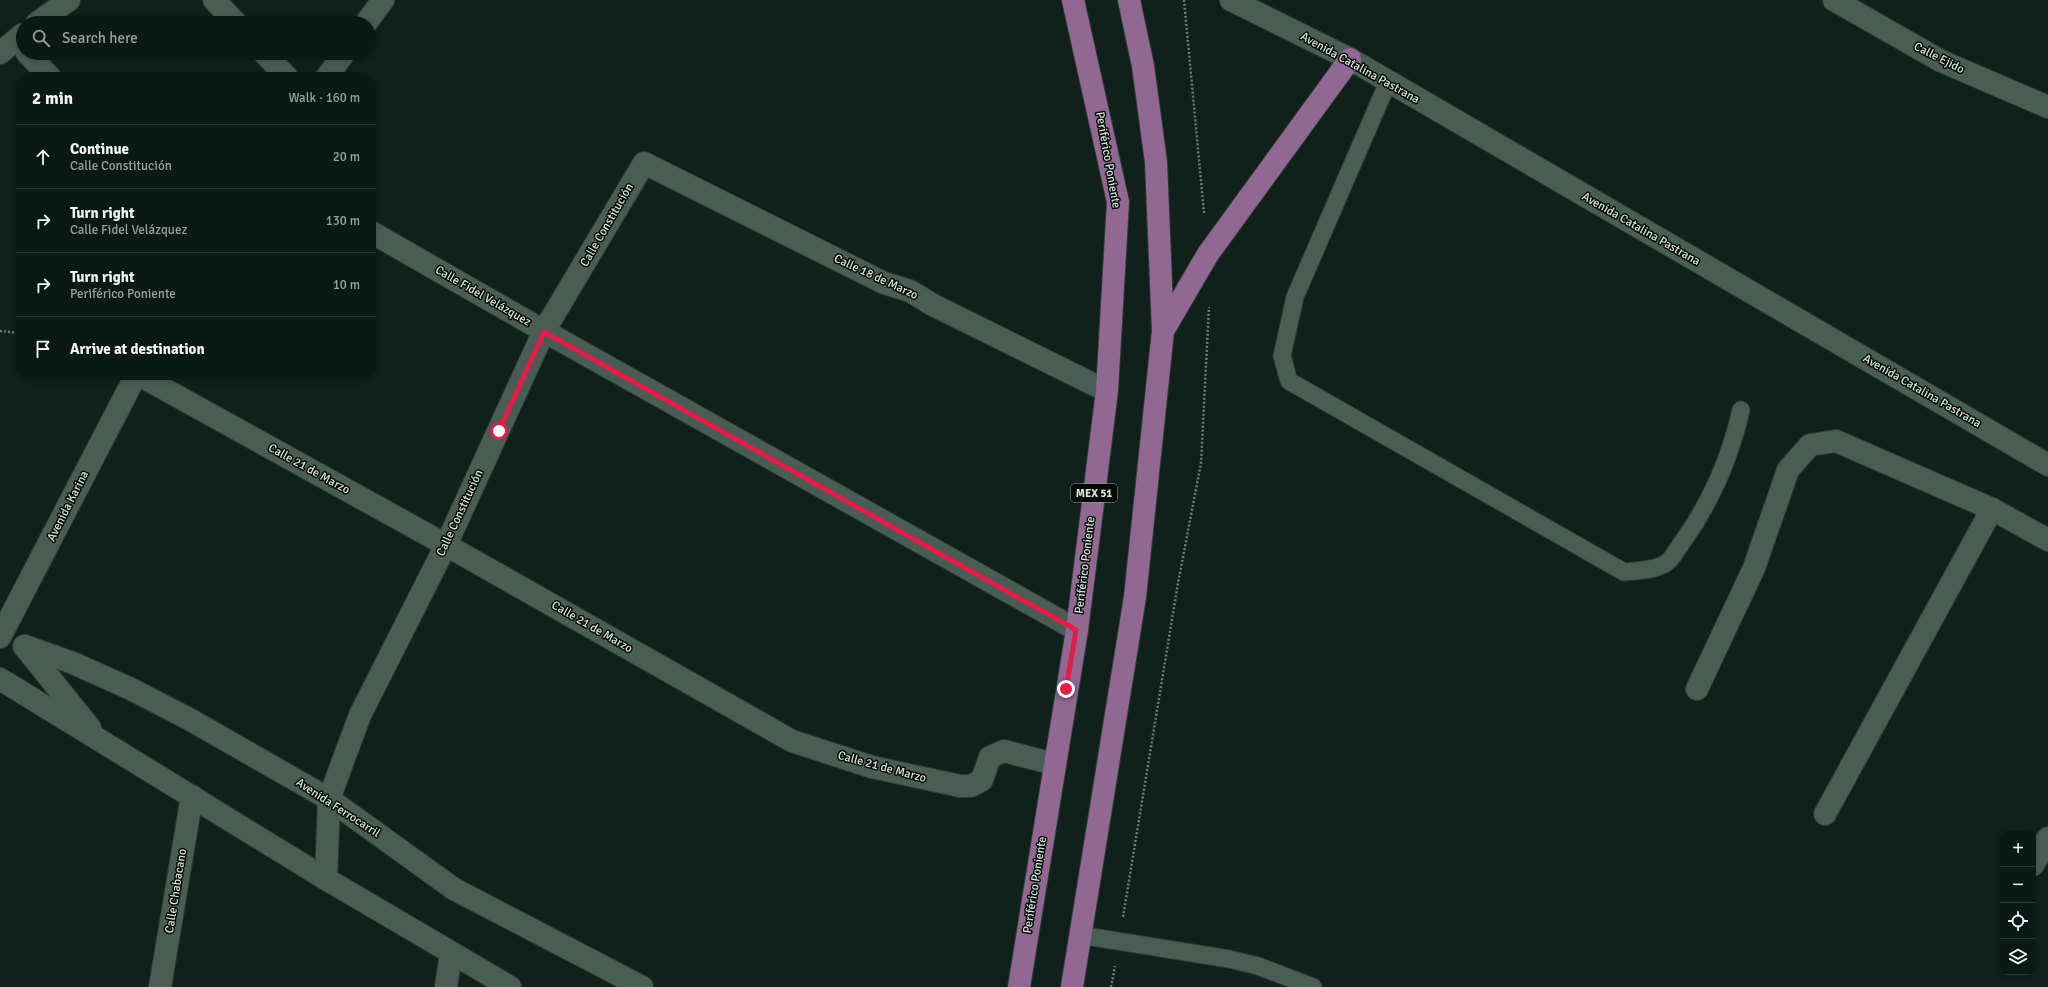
<!DOCTYPE html>
<html lang="en">
<head>
<meta charset="utf-8">
<style>
  body { margin:0; font-family:Signika,sans-serif; background:#192622; color:#f1f3f6 }
  .controls { position:absolute; right:12px; bottom:12px; display:grid; overflow:hidden; border-radius:8px; box-shadow:0 2px 6px #0003 }
  .controls button { width:36px; height:36px; display:grid; place-items:center; padding:0; border:0; border-bottom:1px solid #2b3834; background:#0b1914; color:#f1f3f6; font:20px sans-serif }
  .stop { position:absolute; width:12px; height:12px; margin:-9px; border:3px solid #e11d48; border-radius:50%; background:#fff }
  .stop.end { background:#e11d48; border-color:#fff; box-shadow:0 1px 4px #0008 }
  .list { margin:0; padding:0; list-style:none }
  h2 { display:flex; justify-content:space-between; align-items:center; height:52px; margin:0; padding:0 16px; font-size:17px }
  h2 small { font-size:13px; font-weight:400; color:#9aa0a0 }
  .list li { display:grid; grid-template-columns:26px 1fr auto; gap:12px; align-items:center; box-sizing:border-box; height:64px; padding:0 16px; border-top:1px solid #2b3834 }
  .list b { display:block; font-size:15px; white-space:nowrap }
  .list p { margin:0; font-size:13px; white-space:nowrap; color:#9aa0a0 }
  .list em { font-size:13px; font-style:normal; color:#9aa0a0 }
  .icon { flex:none; width:22px; height:22px; fill:none; stroke:currentColor; stroke-width:2; stroke-linecap:round; stroke-linejoin:round }
  .map { position:relative; flex:none; width:2048px; height:987px; overflow:hidden }
  .search { position:absolute; background:#0b1914; box-shadow:0 2px 6px #0003; left:16px; top:16px; width:360px; height:44px; display:flex; align-items:center; gap:10px; box-sizing:border-box; padding:0 14px; border-radius:22px; color:#9aa0a0; font-size:15px }
  .panel { position:absolute; background:#0b1914; box-shadow:0 2px 6px #0003; left:16px; top:72px; width:360px; height:308px; border-radius:16px }
  .map>svg:first-child { display:block }
  .lines { fill:none; stroke-linecap:round; stroke-linejoin:round }
  .lane-casing { stroke:#303a35; stroke-width:19 }
  .street-casing { stroke:#303a35; stroke-width:24 }
  .primary-casing { stroke:#303a35; stroke-width:24 }
  .path { stroke:#6e7d76; stroke-width:2.5; stroke-dasharray:2 2; stroke-linecap:butt }
  .lane { stroke:#495d54; stroke-width:17 }
  .street { stroke:#495d54; stroke-width:22 }
  .primary { stroke:#906892; stroke-width:22 }
  .route { stroke:#e11d48; stroke-width:5 }
  .labels { text-anchor:middle; dominant-baseline:central; stroke-width:3; stroke-linejoin:round; paint-order:stroke }
  .shield { fill:#030906; stroke:#99a39e; stroke-width:1 }
  .shield-label { font-size:11px; font-weight:bold; fill:#d9e5df }
  .street-label { font-size:12px; fill:#d9e5df; stroke:#030906 }
</style>
</head>
<body>
<div class="map">
<svg width="2048" height="987" viewBox="0 0 2048 987">
  <rect width="100%" height="100%" fill="#0f211a"/>
  <g class="lines">
    <g class="lane-casing">
      <g id="lane">
        <path d="M1388,82l-93,215 -13,59 7,25 335,191c11,-1 33,-2 42,-9 6,-3 11,-14 15,-19 29,-40 49,-86 60,-134"/>
        <polyline points="1080,935 1229,959 1258,966 1313,987"/>
      </g>
    </g>
    <g class="street-casing">
      <g id="street">
        <polyline points="214,0 236,23"/>
        <polyline points="1231,0 1350,59 2048,465"/>
        <polyline points="1834,0 1941,61 2048,107"/>
        <polyline points="37,23 69,0"/>
        <polyline points="366,23 383,0"/>
        <polyline points="0,53 23,34"/>
        <polyline points="27,53 50,77"/>
        <polyline points="264,53 287,77"/>
        <polyline points="327,77 344,53"/>
        <polyline points="371,232 544,331 1077,630"/>
        <polyline points="139,375 446,545 792,741 872,767 960,786 971,786 982,780 990,757 1004,751 1054,764"/>
        <polyline points="0,637 136,375"/>
        <polyline points="24,646 90,728"/>
        <polyline points="25,646 73,663 131,689 189,719 329,799 454,889 642,987"/>
        <polyline points="0,679 326,879 510,987"/>
        <polyline points="1697,689 1754,568 1788,470 1810,445 1836,441 1992,509 2048,540"/>
        <polyline points="1825,814 1992,509"/>
        <polyline points="2033,865 2048,838"/>
        <polyline points="326,879 329,799 360,715 446,545 544,331 644,163 884,283 910,291 933,305 1107,391"/>
        <polyline points="160,987 192,796"/>
        <polyline points="446,987 451,953"/>
      </g>
    </g>
    <g class="primary-casing">
      <g id="primary">
        <polyline points="1163,331 1208,254 1350,59"/>
        <polyline points="1019,987 1077,630 1107,391 1115,253 1118,202 1073,0"/>
        <polyline points="1072,987 1135,597 1163,331 1156,162 1143,66 1129,0"/>
      </g>
    </g>
    <g class="path">
      <polyline points="1184,0 1204,213"/>
      <polyline points="0,331 21,333"/>
      <polyline points="1123,917 1178,583 1201,463 1209,307"/>
      <polyline points="1111,987 1115,966"/>
    </g>
    <use href="#lane" class="lane"/>
    <use href="#street" class="street"/>
    <use href="#primary" class="primary"/>
  </g>
  <g class="lines">
    <polyline class="route" points="499,431 544,332 1076,630 1066,689"/>
  </g>
  <g class="labels">
    <rect class="shield" x="1071" y="484" width="46" height="18" rx="3"/>
    <g class="shield-label">
      <text x="1094" y="493">MEX 51</text>
    </g>
    <g class="street-label">
      <text transform="translate(1939 58) rotate(27)">Calle Ejido</text>
      <text transform="translate(1360 68) rotate(29)">Avenida Catalina Pastrana</text>
      <text transform="translate(1108 160) rotate(80)">Periférico Poniente</text>
      <text transform="translate(607 225) rotate(-60)">Calle Constitución</text>
      <text transform="translate(1641 229) rotate(30)">Avenida Catalina Pastrana</text>
      <text transform="translate(876 277) rotate(25)">Calle 18 de Marzo</text>
      <text transform="translate(483 296) rotate(30)">Calle Fidel Velázquez</text>
      <text transform="translate(1922 391) rotate(30)">Avenida Catalina Pastrana</text>
      <text transform="translate(309 469) rotate(29)">Calle 21 de Marzo</text>
      <text transform="translate(68 506) rotate(-63)">Avenida Karina</text>
      <text transform="translate(460 513) rotate(-65)">Calle Constitución</text>
      <text transform="translate(1085 565) rotate(-83)">Periférico Poniente</text>
      <text transform="translate(592 627) rotate(30)">Calle 21 de Marzo</text>
      <text transform="translate(882 767) rotate(15)">Calle 21 de Marzo</text>
      <text transform="translate(338 808) rotate(33)">Avenida Ferrocarril</text>
      <text transform="translate(1035 885) rotate(-81)">Periférico Poniente</text>
      <text transform="translate(176 891) rotate(-81)">Calle Chabacano</text>
    </g>
  </g>
</svg>
<div class="controls">
<button>+</button>
<button>−</button>
<button><svg class="icon" aria-label="locate" viewBox="0 0 24 24"><circle cx="12" cy="12" r="6"/><path d="M12 2v4M12 18v4M2 12h4M18 12h4"/></svg></button>
<button><svg class="icon" aria-label="layers" viewBox="0 0 24 24"><path d="M12 4l9 5-9 5-9-5zM3 14l9 5 9-5"/></svg></button>
</div>
<div class="stop" style="left:499px;top:431px"></div>
<div class="stop end" style="left:1066px;top:689px"></div>
<div class="search"><svg class="icon" aria-label="search" viewBox="0 0 24 24"><circle cx="10" cy="10" r="6"/><path d="M15 15l6 6"/></svg>Search here</div>
<section class="panel">
<h2>2 min<small>Walk · 160 m</small></h2>
<ul class="list">
<li><svg class="icon" aria-label="ahead" viewBox="0 0 24 24"><path d="M12 20V5M6 11l6-6 6 6"/></svg><div><b>Continue</b><p>Calle Constitución</p></div><em>20 m</em></li>
<li><svg class="icon" aria-label="right" viewBox="0 0 24 24"><path d="M7 20v-9h11M14 6l5 5-5 5"/></svg><div><b>Turn right</b><p>Calle Fidel Velázquez</p></div><em>130 m</em></li>
<li><svg class="icon" aria-label="right" viewBox="0 0 24 24"><path d="M7 20v-9h11M14 6l5 5-5 5"/></svg><div><b>Turn right</b><p>Periférico Poniente</p></div><em>10 m</em></li>
<li><svg class="icon" aria-label="arrive" viewBox="0 0 24 24"><path d="M6 21V4h12l-3 4 3 4H6"/></svg><div><b>Arrive at destination</b></div></li>
</ul>
</section>
</div>
</body>
</html>
